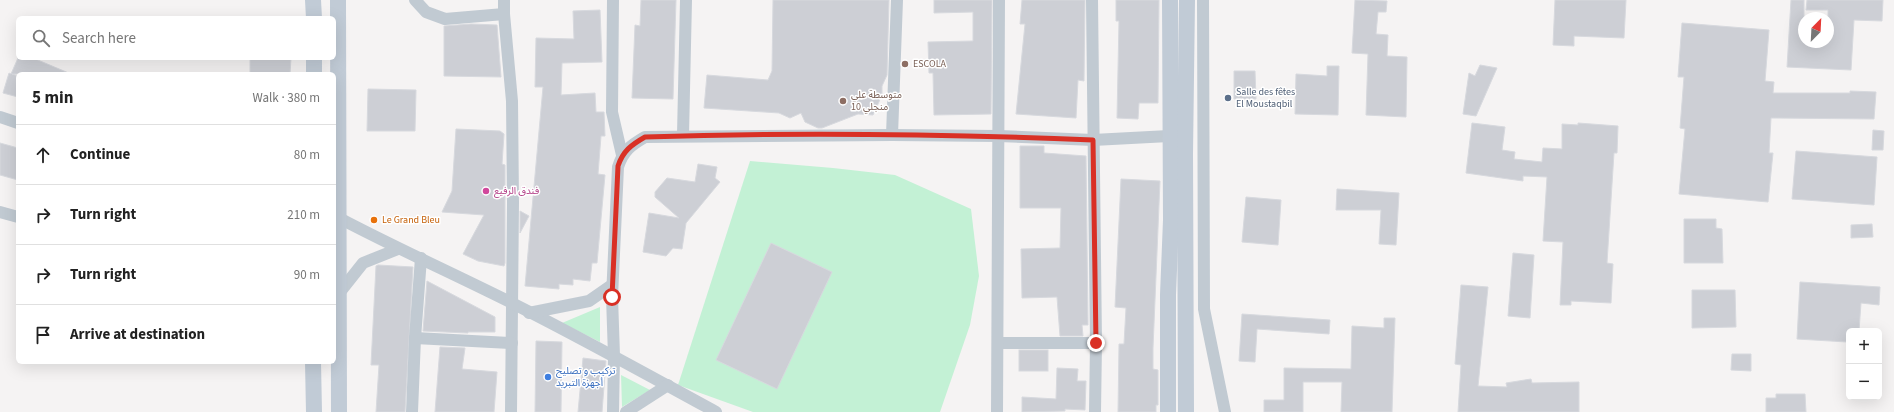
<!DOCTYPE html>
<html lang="en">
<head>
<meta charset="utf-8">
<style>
  body { margin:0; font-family:"Source Sans 3","Noto Sans Arabic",sans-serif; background:#f6f6f6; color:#222 }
  .controls { position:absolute; right:12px; bottom:12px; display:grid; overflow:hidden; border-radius:6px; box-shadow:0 4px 16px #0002 }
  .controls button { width:36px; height:36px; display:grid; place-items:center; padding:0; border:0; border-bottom:1px solid #e0e0e0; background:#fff; color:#222; font:20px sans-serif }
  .compass { position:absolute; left:1798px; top:12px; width:36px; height:36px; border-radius:50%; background:#fff; box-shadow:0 4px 16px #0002; rotate:24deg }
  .stop { position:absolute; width:12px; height:12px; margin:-9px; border:3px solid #d93025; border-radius:50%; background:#fff }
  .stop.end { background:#d93025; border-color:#fff; box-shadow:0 1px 4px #0008 }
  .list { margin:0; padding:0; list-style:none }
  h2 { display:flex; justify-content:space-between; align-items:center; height:52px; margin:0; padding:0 16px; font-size:17px }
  h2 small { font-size:13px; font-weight:400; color:#767676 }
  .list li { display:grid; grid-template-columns:26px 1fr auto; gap:12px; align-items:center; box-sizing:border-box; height:60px; padding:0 16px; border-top:1px solid #e0e0e0 }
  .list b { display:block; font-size:15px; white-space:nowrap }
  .list em { font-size:13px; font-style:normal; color:#767676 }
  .icon { flex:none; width:22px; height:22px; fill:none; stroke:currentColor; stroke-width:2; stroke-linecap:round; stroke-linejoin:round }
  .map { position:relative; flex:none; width:1894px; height:412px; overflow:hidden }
  .search { position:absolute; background:#fff; box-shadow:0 4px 16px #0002; left:16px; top:16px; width:320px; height:44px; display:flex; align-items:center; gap:10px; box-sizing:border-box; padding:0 14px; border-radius:6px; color:#767676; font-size:15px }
  .panel { position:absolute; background:#fff; box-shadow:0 4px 16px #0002; left:16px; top:72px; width:320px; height:292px; border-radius:6px }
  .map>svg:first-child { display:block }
  .green { fill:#c3f1d5 }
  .building { fill:#cdcfd5; stroke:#d7d9de }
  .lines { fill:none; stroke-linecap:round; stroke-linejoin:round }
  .minor { stroke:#c1cad2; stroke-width:12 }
  .secondary { stroke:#c1cbd6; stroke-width:16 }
  .route { stroke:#d93025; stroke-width:5 }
  .education-dot { fill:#8d6e63; stroke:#fff; stroke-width:1.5 }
  .service-dot { fill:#5c6f8a; stroke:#fff; stroke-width:1.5 }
  .hotel-dot { fill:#d1479c; stroke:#fff; stroke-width:1.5 }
  .food-dot { fill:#e8710a; stroke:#fff; stroke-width:1.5 }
  .shop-dot { fill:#3f7fe0; stroke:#fff; stroke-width:1.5 }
  .labels { text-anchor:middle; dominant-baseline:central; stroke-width:3; stroke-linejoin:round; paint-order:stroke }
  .education-label { font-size:10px; fill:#785e54; stroke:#fff; text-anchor:start }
  .service-label { font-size:10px; fill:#4e5e75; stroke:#fff; text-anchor:start }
  .hotel-label { font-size:10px; fill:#b23c85; stroke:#fff; text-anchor:start }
  .food-label { font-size:10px; fill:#c56008; stroke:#fff; text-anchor:start }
  .shop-label { font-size:10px; fill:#366cbe; stroke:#fff; text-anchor:start }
</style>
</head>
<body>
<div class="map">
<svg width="1894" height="412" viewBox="0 0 1894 412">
  <rect width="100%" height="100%" fill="#f5f3f3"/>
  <g class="green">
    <polygon points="750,161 833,168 895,175 971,209 979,276 970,325 940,412 753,412 678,385"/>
    <polygon points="600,307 600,342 562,323"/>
    <polygon points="621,375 650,390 622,407"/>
  </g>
  <g class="building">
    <polygon points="641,0 676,0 673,99 632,98 635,25 640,26"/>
    <polygon points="773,0 889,0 887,75 882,86 882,95 873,115 858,114 822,128 818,128 805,122 801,113 790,118 779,113 704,108 707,75 768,80 772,71"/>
    <polygon points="934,0 992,0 991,114 934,115 933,73 929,73 928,42 973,41 973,12 934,13"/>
    <polygon points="1022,0 1085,0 1084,81 1078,80 1076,118 1016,114 1025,24 1020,24"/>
    <polygon points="1116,0 1159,0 1158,103 1139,103 1138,119 1117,118 1119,21 1116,21"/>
    <polygon points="1355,0 1387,1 1386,12 1378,12 1376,34 1388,35 1387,56 1407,57 1406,117 1366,115 1368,54 1352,53"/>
    <polygon points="1555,0 1626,0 1624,38 1574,36 1574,46 1553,45"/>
    <polygon points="1791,0 1804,0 1804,42 1828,42 1828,10 1806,10 1807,0 1883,0 1882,21 1854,20 1851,70 1787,67"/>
    <polygon points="600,10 602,62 562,63 561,95 595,93 596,112 604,112 605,136 601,136 598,174 605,175 597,263 592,263 590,281 573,279 573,285 559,284 559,289 525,286 543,87 535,87 536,38 574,39 573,11"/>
    <polygon points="1682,23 1769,30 1765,81 1774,82 1773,93 1850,93 1850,91 1876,92 1874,119 1771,118 1769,153 1773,153 1768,202 1679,194 1685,129 1680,128 1684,77 1678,77"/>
    <polygon points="471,24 497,25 501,77 444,76 444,26"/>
    <polygon points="18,58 33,58 71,74 12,74 18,76 18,97 3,93 9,73 11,74"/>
    <polygon points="250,58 291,58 290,74 250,74"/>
    <polygon points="1480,65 1497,68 1476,116 1463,114 1469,73 1475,76"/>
    <polygon points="1327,66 1339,66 1338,115 1295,114 1296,74 1327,76"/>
    <polygon points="1234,71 1255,71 1256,99 1234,99"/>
    <polygon points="368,89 416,90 415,131 367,131"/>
    <polygon points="1472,123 1505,127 1502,150 1515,152 1514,159 1542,162 1543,148 1562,149 1562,124 1578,125 1578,123 1618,126 1617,153 1614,153 1607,263 1613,264 1611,303 1571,301 1571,305 1560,305 1563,242 1543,241 1547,177 1523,176 1523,181 1466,173"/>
    <polygon points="456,129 500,131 504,134 502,164 505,165 505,263 504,266 478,261 463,254 484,215 442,212 452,191"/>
    <polygon points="1873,130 1884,131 1883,150 1872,150"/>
    <polygon points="0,143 18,148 18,180 0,175"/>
    <polygon points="1020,146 1044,146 1044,153 1086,156 1088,325 1082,325 1083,336 1060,336 1057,297 1022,298 1021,249 1060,248 1061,208 1020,208"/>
    <polygon points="1796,151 1877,157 1874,205 1792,199"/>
    <polygon points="698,164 717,167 715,178 720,182 686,223 682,249 673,248 666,256 643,252 649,213 679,218 655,197 655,192 667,178 695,182"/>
    <polygon points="1121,179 1160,181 1153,348 1153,369 1158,370 1158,405 1156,405 1156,412 1118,412 1119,344 1124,344 1126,308 1115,307"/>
    <polygon points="1337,189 1399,193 1396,245 1379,244 1381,210 1336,210"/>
    <polygon points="1246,197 1281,200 1278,245 1242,242"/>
    <polygon points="520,211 529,216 520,233"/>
    <polygon points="1684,219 1716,219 1716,228 1722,229 1723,263 1684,263"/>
    <polygon points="1872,224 1873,237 1851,238 1851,225"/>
    <polygon points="771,243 832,272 777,389 716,360"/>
    <polygon points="1513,253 1534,255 1530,318 1508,316"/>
    <polygon points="378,265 413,267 405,412 376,412 379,365 371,365 376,266"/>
    <polygon points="427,281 495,317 495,332 468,332 468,333 423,331"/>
    <polygon points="1800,282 1880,287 1879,305 1861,303 1859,331 1849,331 1849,333 1847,333 1847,342 1797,339"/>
    <polygon points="1461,285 1488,287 1478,386 1507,387 1506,383 1531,379 1532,383 1579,382 1579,412 1458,412 1461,365 1455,364"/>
    <polygon points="1692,290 1735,290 1736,327 1692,328"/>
    <polygon points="1242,314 1330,320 1329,334 1257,329 1255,362 1239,361"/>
    <polygon points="1384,318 1395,318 1392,412 1341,412 1342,382 1303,382 1303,412 1264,412 1264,400 1284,400 1284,368 1351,369 1352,326 1384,328"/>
    <polygon points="536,341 562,342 561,412 535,412"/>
    <polygon points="440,347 465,348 462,369 497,372 494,412 435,412"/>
    <rect x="1019" y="350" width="29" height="21"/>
    <polygon points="1732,354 1751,354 1751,371 1731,370"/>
    <polygon points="583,358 606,361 602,412 578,412"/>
    <polygon points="1057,368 1078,369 1077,381 1086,381 1085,410 1065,409 1065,411 1022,412 1022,397 1056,399"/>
    <polygon points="1776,394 1805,394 1806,412 1766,412 1766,398 1776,398"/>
  </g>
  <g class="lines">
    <g class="minor">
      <polyline points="415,0 426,12 445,19 504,14"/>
      <polyline points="504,0 504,14 512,101 513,202 511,412"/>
      <polyline points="613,0 612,112 622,155"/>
      <polyline points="1092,0 1096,343 1095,412"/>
      <polyline points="1203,0 1204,309 1225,412"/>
      <polyline points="0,117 18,123"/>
      <polyline points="683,135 686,0"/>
      <polyline points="892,135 897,0"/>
      <polyline points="0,212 18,217"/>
      <path d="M339,218c57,30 115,56 171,84 70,35 138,73 206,110"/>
      <polyline points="340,292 363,263 398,249"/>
      <polyline points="529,313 589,301 612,285"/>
      <polyline points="415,338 512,343"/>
      <polyline points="998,343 1096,343"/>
      <polyline points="412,412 415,338 421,258"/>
      <path d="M613,412l1,-56 -2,-59 6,-130c5,-16 13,-22 27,-30l247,-2 107,1 94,4 76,-4"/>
      <polyline points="626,412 668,385"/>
      <polyline points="997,412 999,0"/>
    </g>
    <g class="secondary">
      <polyline points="313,0 314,18"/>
      <polyline points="338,0 339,412"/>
      <polyline points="314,58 314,74"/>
      <polyline points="313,362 314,412"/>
      <polyline points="1168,412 1168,295 1171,220 1170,0"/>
      <polyline points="1186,412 1185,154 1187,0"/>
    </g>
  </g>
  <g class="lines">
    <path class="route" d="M612,297l6,-131c5,-15 13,-21 27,-29 149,-5 299,-3 448,3l3,203"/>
  </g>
  <g class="education-dot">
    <circle cx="905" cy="64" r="4"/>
    <circle cx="843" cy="101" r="4"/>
  </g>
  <circle class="service-dot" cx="1228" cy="98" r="4"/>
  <circle class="hotel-dot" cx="486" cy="191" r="4"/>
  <circle class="food-dot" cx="374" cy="220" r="4"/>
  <circle class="shop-dot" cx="548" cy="377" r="4"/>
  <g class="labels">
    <g class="education-label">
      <text x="913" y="64">ESCOLA</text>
      <text x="851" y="95">متوسطة علي<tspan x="851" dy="12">منجلي 10</tspan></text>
    </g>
    <g class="service-label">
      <text x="1236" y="92">Salle des fêtes<tspan x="1236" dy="12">El Moustaqbil</tspan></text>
    </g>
    <g class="hotel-label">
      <text x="494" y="191">فندق الرفيع</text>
    </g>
    <g class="food-label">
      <text x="382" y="220">Le Grand Bleu</text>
    </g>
    <g class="shop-label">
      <text x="556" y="371">تركيب و تصليح<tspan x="556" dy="12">أجهزة التبريد</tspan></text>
    </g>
  </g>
</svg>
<div class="controls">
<button>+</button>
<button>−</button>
</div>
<svg class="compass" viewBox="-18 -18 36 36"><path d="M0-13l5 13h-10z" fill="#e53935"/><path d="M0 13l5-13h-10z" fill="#767676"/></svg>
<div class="stop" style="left:612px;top:297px"></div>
<div class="stop end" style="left:1096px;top:343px"></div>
<div class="search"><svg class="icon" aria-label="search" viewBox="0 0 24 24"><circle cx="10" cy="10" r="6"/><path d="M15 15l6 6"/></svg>Search here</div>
<section class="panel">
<h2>5 min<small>Walk · 380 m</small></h2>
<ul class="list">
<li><svg class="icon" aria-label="ahead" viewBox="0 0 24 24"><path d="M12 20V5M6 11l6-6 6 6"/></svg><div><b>Continue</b></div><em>80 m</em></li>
<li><svg class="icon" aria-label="right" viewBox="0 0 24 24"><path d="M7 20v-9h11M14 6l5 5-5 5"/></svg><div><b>Turn right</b></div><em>210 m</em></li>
<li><svg class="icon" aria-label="right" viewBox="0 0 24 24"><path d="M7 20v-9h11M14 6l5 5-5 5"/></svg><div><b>Turn right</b></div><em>90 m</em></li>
<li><svg class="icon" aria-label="arrive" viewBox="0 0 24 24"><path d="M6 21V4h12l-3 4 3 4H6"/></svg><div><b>Arrive at destination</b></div></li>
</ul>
</section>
</div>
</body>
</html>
